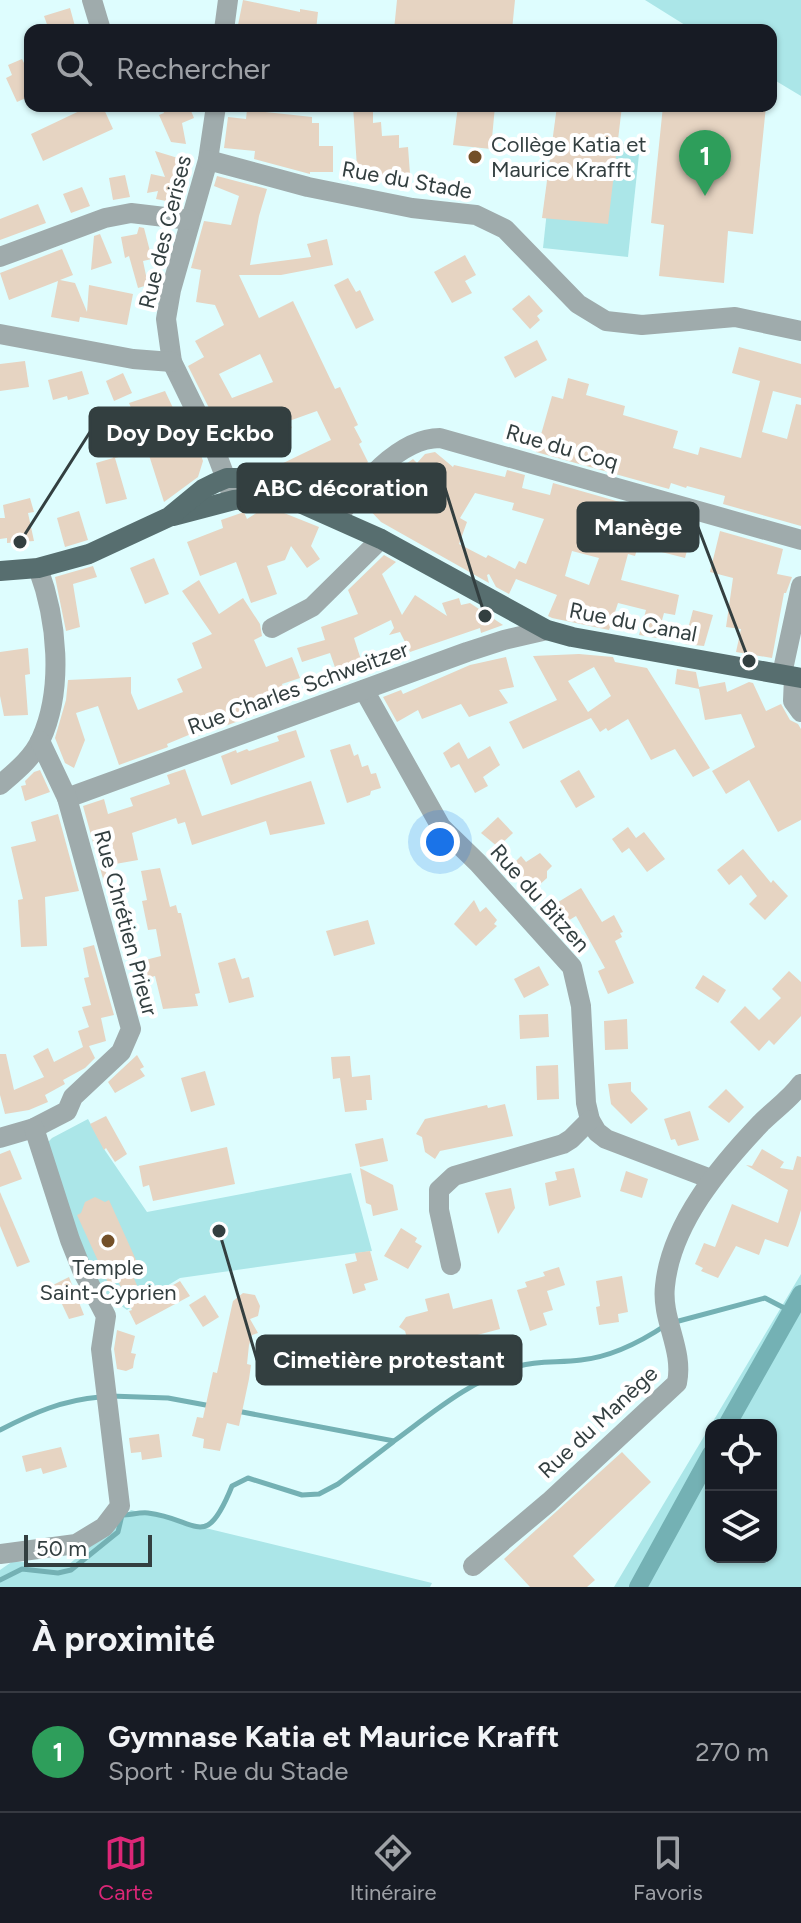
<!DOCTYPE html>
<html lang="fr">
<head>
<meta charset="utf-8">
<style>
  body { margin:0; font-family:Figtree,sans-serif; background:#242831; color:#f1f3f6 }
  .controls { position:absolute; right:24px; bottom:24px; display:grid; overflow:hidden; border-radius:16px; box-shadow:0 2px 6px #0004 }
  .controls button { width:72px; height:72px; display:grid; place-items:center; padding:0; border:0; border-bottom:2px solid #363941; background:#171b24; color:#f1f3f6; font:40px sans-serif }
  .scale { position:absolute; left:24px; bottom:20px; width:128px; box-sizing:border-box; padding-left:8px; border:4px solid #333f40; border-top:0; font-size:22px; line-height:28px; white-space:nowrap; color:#333f40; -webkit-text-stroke:6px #fff; paint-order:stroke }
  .you { position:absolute; left:440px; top:842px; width:28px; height:28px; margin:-20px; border:6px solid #fff; border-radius:50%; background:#1a73e8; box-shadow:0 0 0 12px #1a73e833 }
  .badge { display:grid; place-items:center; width:52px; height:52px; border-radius:50%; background:#db2777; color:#fff; font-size:26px; font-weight:700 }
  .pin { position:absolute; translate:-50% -66px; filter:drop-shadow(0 2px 4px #0008) }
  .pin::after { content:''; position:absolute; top:42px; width:28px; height:24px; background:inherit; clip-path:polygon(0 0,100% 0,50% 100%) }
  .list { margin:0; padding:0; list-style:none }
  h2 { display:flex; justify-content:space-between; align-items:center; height:104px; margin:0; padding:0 32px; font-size:34px }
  h2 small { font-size:26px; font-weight:400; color:#9ea1a6 }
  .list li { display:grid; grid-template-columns:52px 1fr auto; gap:24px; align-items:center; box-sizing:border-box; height:120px; padding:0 32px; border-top:2px solid #363941 }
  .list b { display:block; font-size:30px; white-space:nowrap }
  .list p { margin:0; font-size:26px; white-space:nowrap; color:#9ea1a6 }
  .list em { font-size:26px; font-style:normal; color:#9ea1a6 }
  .icon { flex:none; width:44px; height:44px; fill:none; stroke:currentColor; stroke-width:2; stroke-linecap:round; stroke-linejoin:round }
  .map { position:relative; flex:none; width:801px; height:1587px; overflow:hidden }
  .search { position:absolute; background:#171b24; box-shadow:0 2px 6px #0004; left:24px; right:24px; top:24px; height:88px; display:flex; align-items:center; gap:20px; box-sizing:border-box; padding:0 28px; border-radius:16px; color:#9ea1a6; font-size:30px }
  .sheet { height:224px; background:#171b24 }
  nav { display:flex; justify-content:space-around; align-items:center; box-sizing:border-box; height:112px; border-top:2px solid #363941; background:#171b24; font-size:22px; color:#9ea1a6 }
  nav a { display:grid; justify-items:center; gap:4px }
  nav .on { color:#db2777 }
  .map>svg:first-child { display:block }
  .green { fill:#abe6e8; fill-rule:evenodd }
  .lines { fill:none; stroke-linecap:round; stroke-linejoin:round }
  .stream { stroke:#74b1b4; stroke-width:5 }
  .canal { stroke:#74b1b4; stroke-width:18 }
  .building { fill:#e6d4c2; fill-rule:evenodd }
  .minor { stroke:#9fabac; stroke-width:20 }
  .major { stroke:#576e6f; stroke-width:20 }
  .poi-dot { fill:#735029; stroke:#fff; stroke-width:3 }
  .labels { text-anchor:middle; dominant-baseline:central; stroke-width:8; stroke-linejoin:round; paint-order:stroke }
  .poi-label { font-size:22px; fill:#333f40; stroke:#fff; text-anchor:start }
  .street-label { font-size:22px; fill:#333f40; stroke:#fff }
  .leader { fill:none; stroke:#333f40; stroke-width:3 }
  .callout-dot { fill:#333f40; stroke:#fff; stroke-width:3 }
  .callout { fill:#333f40; stroke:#333f40; stroke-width:3 }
  .callout-label { font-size:24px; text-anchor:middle; font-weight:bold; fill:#fff }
</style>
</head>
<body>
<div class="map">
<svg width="801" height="1587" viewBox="0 0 801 1587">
  <rect width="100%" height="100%" fill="#defdfe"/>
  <g class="green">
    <polygon points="645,0 801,0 801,96 771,78 771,30 693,30"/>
    <polygon points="555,136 640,145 628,257 543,248"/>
    <polygon points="88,1119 104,1149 147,1212 351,1173 372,1251 180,1278 127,1310 102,1292 93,1280 46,1144 52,1138"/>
    <path d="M801,1274v313h-187zM711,1425h60v132h-60z"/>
    <polygon points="131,1510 432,1583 430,1587 0,1587 0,1570 13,1561 66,1567"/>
  </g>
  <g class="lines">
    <g class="stream">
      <polyline points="675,1322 765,1298 790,1311"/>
      <polyline points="110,1396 168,1398 211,1406"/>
      <path d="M237,1411l157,30c41,-30 75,-60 125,-75 19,-6 42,-3 62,-6 29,-3 61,-19 85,-35"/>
      <path d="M0,1430c33,-17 63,-30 100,-33"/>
      <path d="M0,1580l22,-11 36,4 13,-3 47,-38 4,-17c8,0 18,-3 26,-2 50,6 57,40 84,-27l16,-8 54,17 17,-1 19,-10 55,-42"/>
    </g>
    <g class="canal">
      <polyline points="727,1425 801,1294"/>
      <polyline points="638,1587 711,1454"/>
    </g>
  </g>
  <g class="building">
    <polygon points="243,0 300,12 300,9 318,12 316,30 237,30"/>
    <polygon points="397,0 515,0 512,30 394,30"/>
    <polygon points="70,8 76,30 49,30 44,16"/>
    <polygon points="22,59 25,65 30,62 30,96 17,102 6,78 12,75 8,65"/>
    <polygon points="90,106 95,111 103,107 113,129 43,161 31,134"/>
    <polygon points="161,106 189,106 194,118 182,123 186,144 171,142 159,115 164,113"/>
    <polygon points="353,106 373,106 373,123 381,122 382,136 399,135 399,148 408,147 410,174 406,174 406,185 387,186 386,181 358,183"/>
    <polygon points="458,106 495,106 491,149 453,145"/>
    <polygon points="557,106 622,106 608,224 542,218"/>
    <polygon points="663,106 766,106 753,234 728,231 724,283 659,276 664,225 651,223"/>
    <polygon points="247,110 312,117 312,123 319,123 319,146 333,146 333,172 310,172 310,174 254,159 255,151 224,148 228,117 246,119"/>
    <polygon points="155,151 191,162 181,204 156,199 158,191 147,193 151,174 165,177"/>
    <polygon points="125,175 130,197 113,200 109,178"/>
    <path d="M217,176l50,13 -8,27 -9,49 61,-8 -4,-13 20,-5 6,26 -52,10h-42l20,43 34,-17 42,88 5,-2 18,38 -4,2 8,15 -3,2 9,18 -30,33 -7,4 -30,-24 -7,3 -19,-11 56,-27 -14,-29 -28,10 3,7 -30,11 -9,-23 -34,12 -31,-62 16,-9 -9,-16 29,-16 -9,-20 -19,-3 5,-32 -10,-2 13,-47 27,4 8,-29 -25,-10zM260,354l13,28 -41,16 -13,-24z"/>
    <polygon points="82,187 90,206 71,213 63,194"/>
    <polygon points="38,204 46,223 0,240 0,219"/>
    <polygon points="139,227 144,228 152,259 143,261 148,285 138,288 129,256 125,258 121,237 137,234"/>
    <polygon points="100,234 112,263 91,270 94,236"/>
    <polygon points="62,249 73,275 60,280 75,283 87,312 89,285 133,294 127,325 80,317 79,322 51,317 58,281 9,300 0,273"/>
    <polygon points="465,255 476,275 465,281 472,293 452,303 434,272"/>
    <polygon points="348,278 356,292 360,290 374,320 356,329 334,285"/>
    <polygon points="529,295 543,311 537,316 540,320 530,329 512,309"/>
    <polygon points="537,340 547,360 515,378 504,357"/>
    <polygon points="739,347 801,364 801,398 773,391 762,432 787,439 796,404 801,405 801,526 723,504 725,496 687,486 686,488 671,483 669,489 536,452 552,396 563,399 568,378 589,384 586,395 625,406 623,415 678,431 673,448 698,455 700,447 741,458 760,381 732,373"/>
    <polygon points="25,361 29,387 0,391 0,364"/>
    <polygon points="82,371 89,394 68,400 67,396 53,400 48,380"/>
    <polygon points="123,373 132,393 114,401 106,381"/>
    <polygon points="165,391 173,408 166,411 178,446 196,440 203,461 198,477 164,502 147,449 115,458 127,499 106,504 96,463 113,458 105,435 138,424 129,403"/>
    <path d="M435,452l18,15 1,-2 51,12 2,-7 18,5 -3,13 28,7 3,-12 109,31 -4,14 33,8 -6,22 -47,-12 -3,10 -7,-2 -7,26 58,15 -4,20 -11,-2 -7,25 -18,-3 7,-25 -28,-7 -9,27 -57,-12 -4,-2 9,-21 -41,-16 -7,15 -13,-7 -7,-13 -2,1 2,8 -108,-61 -17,-18 3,-3 36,-35 10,-7 4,4 8,-9zM475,493l39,10 -2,7 32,9 -18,45 -7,-3 -4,8 -27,-14 -2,3 -27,-14 8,-22 -7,-4zM572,551l27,7 -10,27 -24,-9z"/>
    <polygon points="30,498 34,512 28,513 34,541 7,543 7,538 0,539 0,518 5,518 3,505"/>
    <polygon points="274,509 319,527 311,546 320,559 307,568 291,546 285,560 267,566 277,594 251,603 236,562 200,576 187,542 223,528 221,520 244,512 247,519 261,510"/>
    <polygon points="79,511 88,540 65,547 57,518"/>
    <polygon points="720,531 783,549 777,574 792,577 786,593 784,593 772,658 736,652 741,629 726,627 733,578 710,572"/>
    <polygon points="384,555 396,562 382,574 402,615 415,595 447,616 442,603 459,598 461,605 470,603 503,625 481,633 480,628 410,652 400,632 389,635 394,628 391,620 354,638 363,666 338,676 330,653 302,662 297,648 325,640 321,627 358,614 348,590"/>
    <polygon points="154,558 169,594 145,604 130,568"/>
    <polygon points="93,566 97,577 73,584 80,627 66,631 55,577"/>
    <polygon points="199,580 219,614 243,598 260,624 262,636 254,640 266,667 292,657 300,678 282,684 288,703 192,738 191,734 167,744 168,747 119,765 98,706 76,713 85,740 74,768 65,763 55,738 66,700 68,680 131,677 131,693 138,710 183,692 177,679 202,668 192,643 212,634 182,591"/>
    <polygon points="693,610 713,615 704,646 684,644"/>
    <polygon points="28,648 30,674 25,675 28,715 4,716 0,696 0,652"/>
    <path d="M579,654l34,3 2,5 32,6 63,100 -17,9 -18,-28 -24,11 -23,-41 -20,12 -2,-3 -6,4 -9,-14 -68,31 -14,-27 48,-22 -24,-44zM594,667l17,29 -23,16 -20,-31z"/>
    <polygon points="506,657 514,687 499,690 508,703 469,717 461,704 422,719 418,710 397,722 383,697 401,690 403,694 470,665"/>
    <polygon points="677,669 696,672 699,687 725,682 727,692 749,682 753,683 766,711 781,704 790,720 798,724 801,729 801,820 778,832 749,780 726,794 712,771 755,747 741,714 705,720 699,689 675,684"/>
    <polygon points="296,730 305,757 231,785 221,756 236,750 237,753 247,749 249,751 279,741 277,736"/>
    <polygon points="459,742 468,759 490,746 500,765 483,777 488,786 475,793 459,764 451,768 443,753"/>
    <polygon points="350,744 354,756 358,754 362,767 368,765 371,774 376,773 381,788 371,791 370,795 347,803 330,750"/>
    <polygon points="185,769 202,816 311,781 325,824 270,835 266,821 192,845 185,822 178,824 176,818 132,833 138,860 104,866 110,886 105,886 83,806 104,799 108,814 133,806 130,798 170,784 167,775"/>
    <polygon points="40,770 50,792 25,801 21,786 26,785 25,781 34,772"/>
    <polygon points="579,770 595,797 576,808 560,781"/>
    <polygon points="58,814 79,891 45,897 47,946 21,947 18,900 23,899 11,847 36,841 31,822"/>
    <polygon points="498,817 513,833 498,847 481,833"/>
    <polygon points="628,827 636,838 644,832 665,859 647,872 629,848 622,853 612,839"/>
    <polygon points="743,849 771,883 773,880 788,896 765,920 749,904 757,896 741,875 729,885 717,870"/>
    <polygon points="540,853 552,866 547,871 547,878 537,887 532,887 511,866 521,856 526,862"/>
    <polygon points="160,868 170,907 176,905 178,913 181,913 200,993 195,994 198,1006 163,1009 155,976 145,979 141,961 161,956 156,929 148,930 142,901 147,900 141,871"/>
    <polygon points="581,888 602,922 614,915 623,932 620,933 622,937 615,941 634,983 608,994 598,971 605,968 576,916 566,922 555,904"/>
    <polygon points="474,900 480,912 486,907 497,920 494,924 497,926 476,946 454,924"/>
    <polygon points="368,920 375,944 334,956 326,931"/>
    <polygon points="94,945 114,1015 101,1018 106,1041 89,1046 95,1058 85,1068 63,1080 65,1084 45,1095 48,1102 29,1110 5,1114 0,1095 0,1054 6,1054 14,1090 44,1077 33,1056 48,1048 54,1062 83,1047 78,1031 89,1027 82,1007 91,1005 84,978 89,977 83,948"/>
    <polygon points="235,958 242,979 249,977 254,997 229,1003 218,963"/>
    <polygon points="539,966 549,985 524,998 514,979"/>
    <polygon points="789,971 801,982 801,1016 774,1045 769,1040 759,1051 730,1022 745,1006 759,1020 781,998 772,989"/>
    <polygon points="703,975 726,990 718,1003 695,988"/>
    <polygon points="548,1014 549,1037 520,1039 519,1015"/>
    <polygon points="627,1019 628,1049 605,1050 604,1021"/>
    <polygon points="137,1055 144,1067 140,1069 145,1076 115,1093 108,1082"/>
    <polygon points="350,1056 352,1077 370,1075 372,1100 366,1100 367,1110 345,1112 340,1078 333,1079 331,1057"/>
    <polygon points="558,1065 559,1099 537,1100 536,1066"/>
    <polygon points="205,1071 215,1105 191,1112 181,1078"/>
    <polygon points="631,1082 631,1091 648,1109 631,1124 611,1104 608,1084"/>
    <polygon points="726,1089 744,1107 729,1123 708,1107"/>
    <polygon points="505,1104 513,1136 440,1151 435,1159 425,1152 422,1137 416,1134 425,1119 487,1105 488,1108"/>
    <polygon points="690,1111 699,1140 678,1146 675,1139 671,1140 664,1119"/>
    <polygon points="106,1116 127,1154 115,1162 106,1148 104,1150 90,1124"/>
    <polygon points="383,1138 388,1161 360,1167 355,1144"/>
    <polygon points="227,1147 235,1184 153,1201 149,1185 143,1187 139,1166"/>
    <polygon points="762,1149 784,1162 780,1168 793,1170 797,1156 801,1157 801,1210 796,1226 788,1247 765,1239 759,1255 736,1246 718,1278 701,1271 703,1268 695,1264 704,1243 715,1247 732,1204 778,1223 788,1190 746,1165 752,1166"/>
    <polygon points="10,1150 22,1179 0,1187 0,1154"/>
    <polygon points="360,1168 393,1185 398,1210 373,1216 371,1205 366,1203"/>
    <polygon points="574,1168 581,1197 549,1206 545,1183 557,1180 555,1172"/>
    <polygon points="626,1171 648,1179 642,1198 620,1191"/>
    <polygon points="511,1188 515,1208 498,1234 485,1193"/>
    <polygon points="0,1192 30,1262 17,1267 0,1226"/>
    <polygon points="95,1197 105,1202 109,1200 141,1271 133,1276 144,1302 180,1281 190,1296 136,1325 129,1311 132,1310 118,1281 109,1285 77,1215 81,1213 85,1202"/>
    <polygon points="401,1228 417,1238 415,1242 422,1246 408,1269 384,1256"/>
    <polygon points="370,1251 378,1280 364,1284 366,1290 353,1294 345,1264 357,1261 355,1253"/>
    <polygon points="559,1267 565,1285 547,1291 553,1310 543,1313 547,1325 530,1331 517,1290 527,1287 525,1282 545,1276 543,1272"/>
    <polygon points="622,1276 628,1312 618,1314 619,1322 599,1325 596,1307 600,1306 596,1281"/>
    <polygon points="69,1277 84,1315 69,1319 53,1285"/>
    <polygon points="243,1293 255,1295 260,1306 258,1316 250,1319 258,1333 252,1335 249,1345 247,1364 251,1365 249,1379 239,1426 227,1423 220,1451 203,1448 204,1439 192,1436 197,1417 203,1418 213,1372 217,1373 233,1301"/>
    <polygon points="449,1293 453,1309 492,1299 500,1329 462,1339 463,1345 443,1351 440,1355 432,1357 428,1355 420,1357 411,1352 405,1331 399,1327 406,1317 428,1311 425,1299"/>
    <polygon points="205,1295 219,1317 203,1327 189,1305"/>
    <polygon points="117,1330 135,1336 131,1353 136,1354 134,1361 133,1368 126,1371 117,1369 114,1349"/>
    <polygon points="159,1434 162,1457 142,1460 141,1452 131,1453 129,1438"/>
    <polygon points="61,1447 67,1467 43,1474 41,1468 26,1472 22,1456"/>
    <polygon points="622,1452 651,1482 573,1556 595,1580 587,1587 530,1587 504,1559"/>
  </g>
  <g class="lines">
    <g class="minor">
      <polyline points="92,0 101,30"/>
      <polyline points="224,30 228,0"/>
      <polyline points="216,106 208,160 171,290 166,319 172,362 215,450 234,500"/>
      <polyline points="208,160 308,187 412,208 476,215 505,229 578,304 606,321 642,325 735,317 801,331"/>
      <polyline points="0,257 105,218 131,213 190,220"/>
      <polyline points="0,334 133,359 172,362"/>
      <path d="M337,519c22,-33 62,-81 103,-81l361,102"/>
      <polyline points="272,628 312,607 381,539"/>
      <polyline points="782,674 801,586"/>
      <polyline points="794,677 793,701 801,712"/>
      <polyline points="364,690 441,827 478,863 572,967 581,1006 586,1103 590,1120 597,1132 606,1139 711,1179"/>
      <path d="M0,785c15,-13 33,-27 41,-46 23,-51 16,-120 -3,-171"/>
      <polyline points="67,798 467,652 504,640 547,630"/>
      <polyline points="0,1138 34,1128 67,1111 73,1097 121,1052 131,1029 67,798 40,741"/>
      <polyline points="451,1265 439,1210 439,1190 454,1176 563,1144 571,1139 590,1120"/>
      <polyline points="0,1554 76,1544 104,1527 120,1506 101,1349 106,1316 82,1270 70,1240 34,1128"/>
      <path d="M473,1566l76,-64 128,-119c7,-34 -16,-63 -12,-97 6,-62 55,-120 96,-163 13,-13 29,-24 40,-39"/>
    </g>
    <g class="major">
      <polyline points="173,516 234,500 282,495"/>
      <polyline points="0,571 38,568 89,554 169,517 203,489 215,483 227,478 241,478 262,482 282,495 381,539 547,630 572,637 801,678"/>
    </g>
  </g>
  <g class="poi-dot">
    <circle cx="475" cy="157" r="8"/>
    <circle cx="108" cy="1241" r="8"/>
  </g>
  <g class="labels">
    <g class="poi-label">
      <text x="491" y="144">Collège Katia et<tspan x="491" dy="25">Maurice Krafft</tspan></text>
      <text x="108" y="1267" text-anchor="middle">Temple<tspan x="108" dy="25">Saint-Cyprien</tspan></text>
    </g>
    <g class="street-label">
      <text transform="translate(407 180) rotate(10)">Rue du Stade</text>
      <text transform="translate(165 232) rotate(-76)">Rue des Cerises</text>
      <text transform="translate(562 447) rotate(16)">Rue du Coq</text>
      <text transform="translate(633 622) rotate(11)">Rue du Canal</text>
      <text transform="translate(298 688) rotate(-20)">Rue Charles Schweitzer</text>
      <text transform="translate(540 898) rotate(48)">Rue du Bitzen</text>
      <text transform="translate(126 923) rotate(75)">Rue Chrétien Prieur</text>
      <text transform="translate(598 1422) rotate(-43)">Rue du Manège</text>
    </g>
  </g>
  <path class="leader" d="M20 542L90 432M485 616L445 488M749 661L698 527M219 1231L257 1360"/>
  <g class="callout-dot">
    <circle cx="20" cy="542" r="8"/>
    <circle cx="485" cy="616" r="8"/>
    <circle cx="749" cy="661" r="8"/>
    <circle cx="219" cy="1231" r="8"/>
  </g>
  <g class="callout">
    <rect x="90" y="408" width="200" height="48" rx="8"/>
    <rect x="238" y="464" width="207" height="48" rx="8"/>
    <rect x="578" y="503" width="120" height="48" rx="8"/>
    <rect x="257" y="1336" width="264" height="48" rx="8"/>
  </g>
  <g class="callout-label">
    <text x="190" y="441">Doy Doy Eckbo</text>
    <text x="341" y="496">ABC décoration</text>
    <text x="638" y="535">Manège</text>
    <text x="389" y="1368">Cimetière protestant</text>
  </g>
</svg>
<div class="controls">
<button><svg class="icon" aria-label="locate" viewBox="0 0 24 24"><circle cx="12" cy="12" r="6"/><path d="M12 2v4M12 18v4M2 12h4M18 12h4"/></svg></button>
<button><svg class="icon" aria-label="layers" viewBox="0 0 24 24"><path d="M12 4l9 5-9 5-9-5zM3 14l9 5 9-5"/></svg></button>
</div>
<div class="scale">50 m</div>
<div class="you"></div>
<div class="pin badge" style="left:705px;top:196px;background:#2e9e5b">1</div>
<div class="search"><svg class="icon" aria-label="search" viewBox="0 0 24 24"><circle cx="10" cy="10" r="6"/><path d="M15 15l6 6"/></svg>Rechercher</div>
</div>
<section class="sheet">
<h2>À proximité<small></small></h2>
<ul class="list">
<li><span class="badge" style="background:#2e9e5b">1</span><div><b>Gymnase Katia et Maurice Krafft</b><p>Sport · Rue du Stade</p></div><em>270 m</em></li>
</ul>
</section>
<nav>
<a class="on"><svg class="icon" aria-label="map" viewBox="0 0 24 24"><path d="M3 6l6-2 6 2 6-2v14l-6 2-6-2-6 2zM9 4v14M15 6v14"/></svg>Carte</a>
<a><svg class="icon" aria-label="directions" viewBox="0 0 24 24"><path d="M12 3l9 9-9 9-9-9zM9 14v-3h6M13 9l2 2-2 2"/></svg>Itinéraire</a>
<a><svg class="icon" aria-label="saved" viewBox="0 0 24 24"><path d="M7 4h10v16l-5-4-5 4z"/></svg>Favoris</a>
</nav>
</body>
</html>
